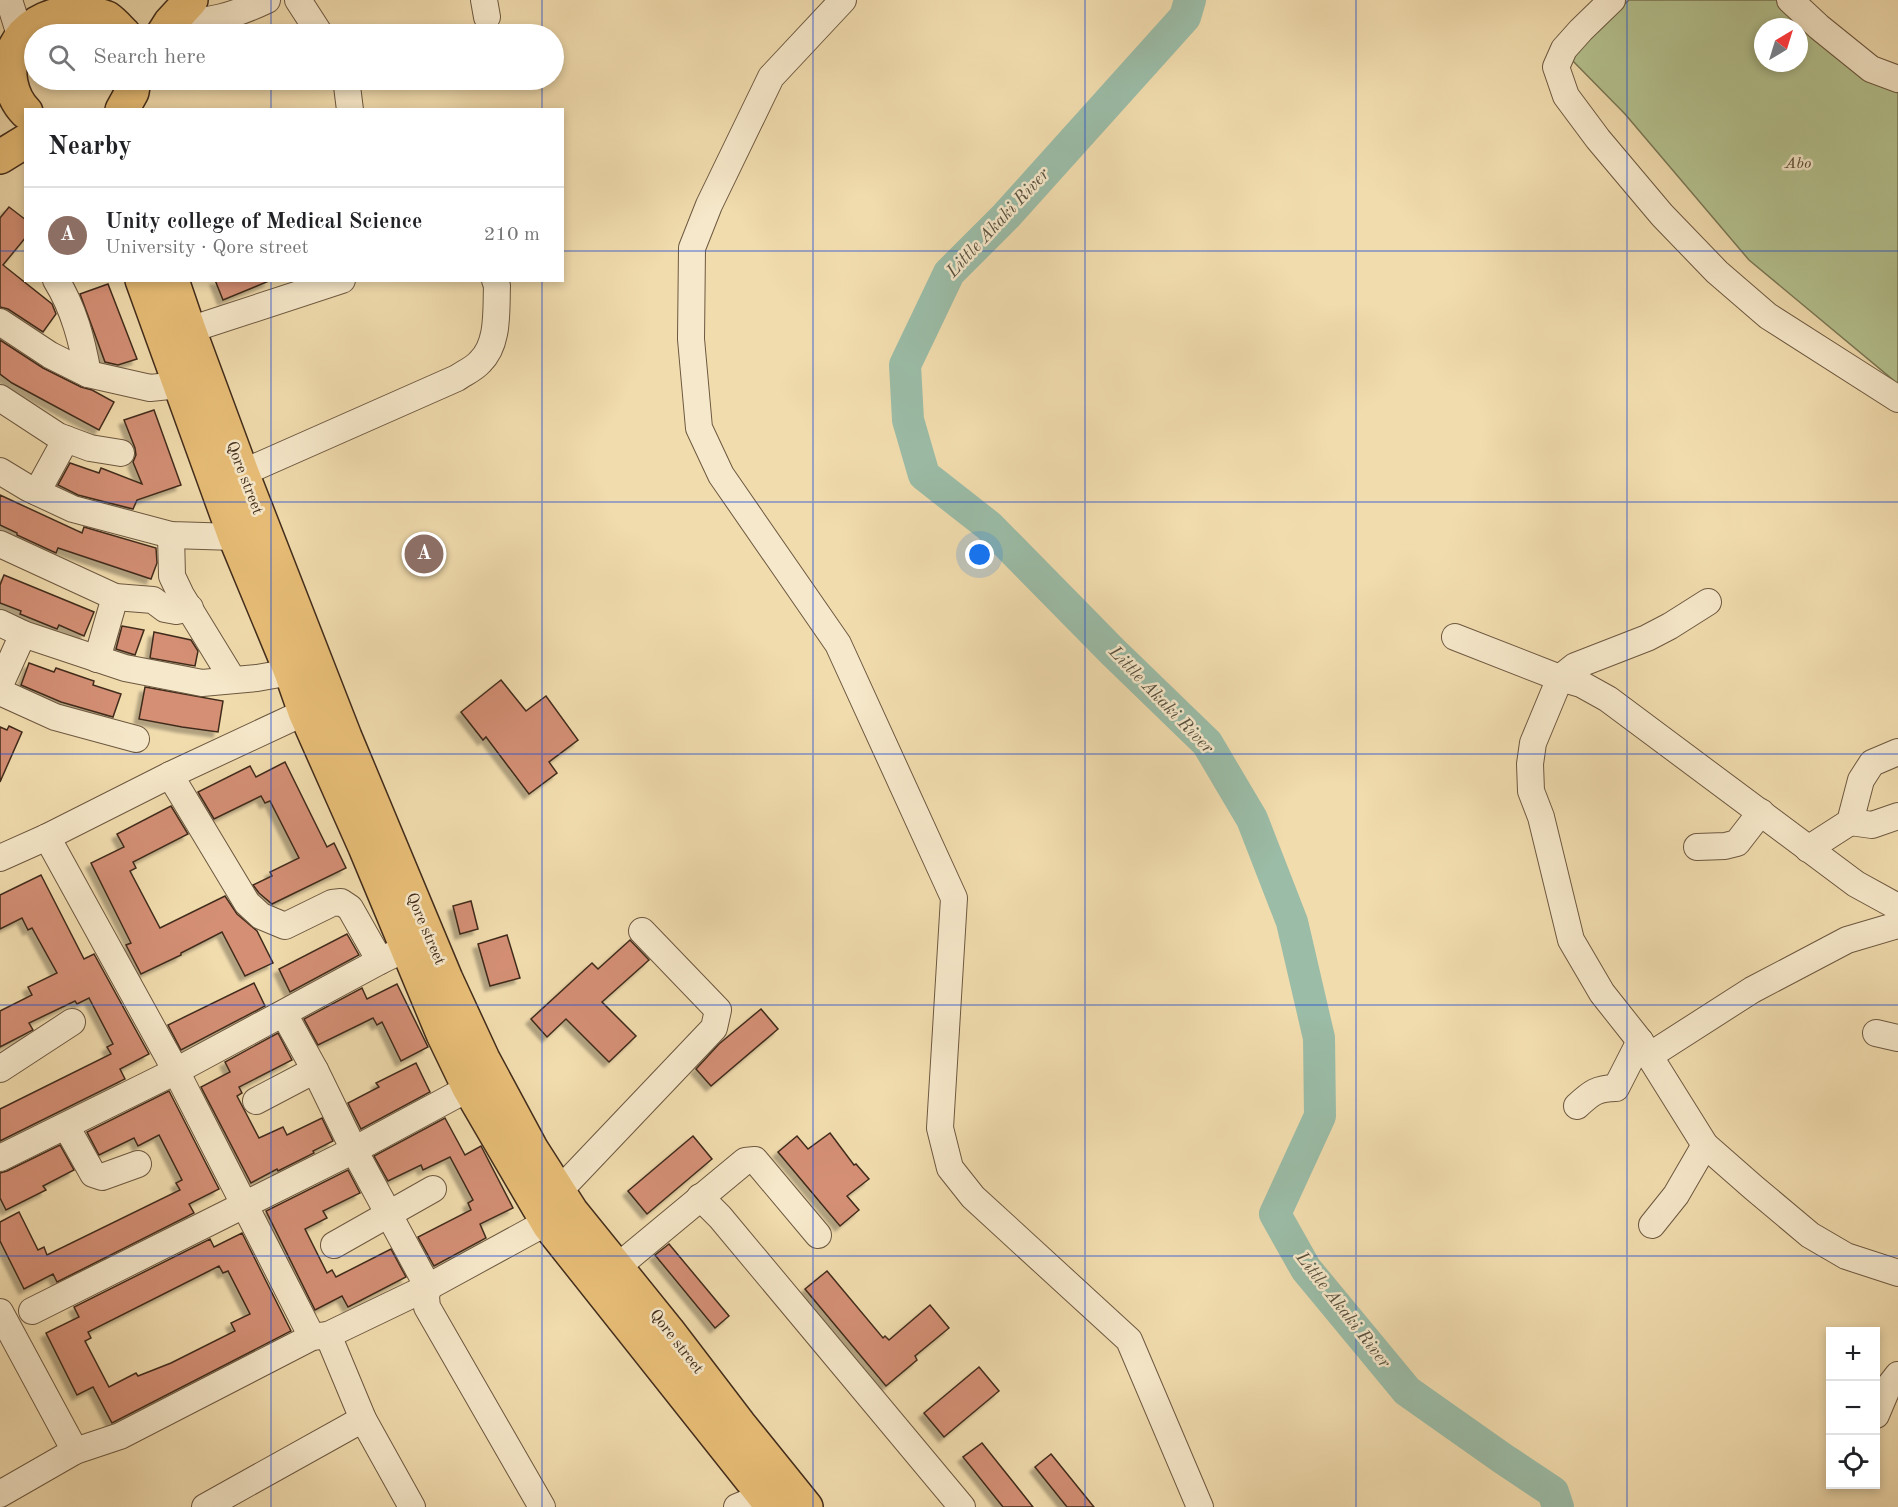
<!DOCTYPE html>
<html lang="en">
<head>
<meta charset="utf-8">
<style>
  body { margin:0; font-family:"Old Standard TT",serif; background:#f6f6f6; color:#202124 }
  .controls { position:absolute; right:18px; bottom:18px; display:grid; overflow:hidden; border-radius:0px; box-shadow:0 3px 9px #0003 }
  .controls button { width:54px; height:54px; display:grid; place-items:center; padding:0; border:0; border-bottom:2px solid #e0e0e0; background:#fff; color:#202124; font:30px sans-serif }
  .compass { position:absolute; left:1754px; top:18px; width:54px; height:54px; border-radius:50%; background:#fff; box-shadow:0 3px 9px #0003; rotate:38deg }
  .you { position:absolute; left:980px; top:555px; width:21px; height:21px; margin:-15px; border:4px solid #fff; border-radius:50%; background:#1a73e8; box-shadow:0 0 0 9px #1a73e833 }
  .badge { display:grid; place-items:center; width:39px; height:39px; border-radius:50%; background:#b45309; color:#fff; font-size:20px; font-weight:700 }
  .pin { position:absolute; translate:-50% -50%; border:3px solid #fff; box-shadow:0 2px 6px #0006 }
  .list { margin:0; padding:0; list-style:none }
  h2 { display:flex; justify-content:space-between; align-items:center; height:78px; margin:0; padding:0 24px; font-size:26px }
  h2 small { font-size:20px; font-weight:400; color:#757577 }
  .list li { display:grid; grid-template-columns:39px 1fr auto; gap:18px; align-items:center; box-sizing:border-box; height:96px; padding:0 24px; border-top:2px solid #e0e0e0 }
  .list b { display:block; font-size:22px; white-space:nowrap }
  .list p { margin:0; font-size:20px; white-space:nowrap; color:#757577 }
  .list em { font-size:20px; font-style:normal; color:#757577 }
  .icon { flex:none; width:33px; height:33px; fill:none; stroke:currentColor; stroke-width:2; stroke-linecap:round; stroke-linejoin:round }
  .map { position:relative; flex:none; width:1898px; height:1507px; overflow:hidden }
  .search { position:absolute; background:#fff; box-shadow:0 3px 9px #0003; left:24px; top:24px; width:540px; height:66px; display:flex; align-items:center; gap:15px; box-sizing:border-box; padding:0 21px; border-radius:33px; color:#757577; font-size:22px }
  .panel { position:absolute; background:#fff; box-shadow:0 3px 9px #0003; left:24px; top:108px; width:540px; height:174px; border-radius:0px }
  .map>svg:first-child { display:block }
  .green { fill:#b4c28f; stroke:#7a7755; stroke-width:1.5; fill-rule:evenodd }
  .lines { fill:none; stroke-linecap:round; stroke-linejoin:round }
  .river { stroke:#9bbca7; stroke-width:32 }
  .building { fill:#d48f74; stroke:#412c1b; stroke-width:1.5; fill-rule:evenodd; filter:url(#shadow) }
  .minor-casing { stroke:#6d5840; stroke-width:28 }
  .major-casing { stroke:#412c1b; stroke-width:36 }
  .minor { stroke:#f6e8ca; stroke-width:26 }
  .major { stroke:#e8be77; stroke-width:33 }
  .grid { fill:none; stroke:#1d4ed8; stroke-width:1.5; stroke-opacity:0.55 }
  .labels { text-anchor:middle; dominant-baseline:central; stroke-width:5; stroke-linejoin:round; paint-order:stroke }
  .park-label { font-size:16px; font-style:italic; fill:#584a32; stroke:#f6e8ca }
  .street-label { font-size:16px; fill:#412c1b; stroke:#f6e8ca }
  .water-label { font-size:18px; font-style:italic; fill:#58503e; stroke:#f6e8ca }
</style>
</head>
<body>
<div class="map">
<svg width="1898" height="1507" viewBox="0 0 1898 1507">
  <defs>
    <filter id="shadow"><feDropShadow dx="-5" dy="5" stdDeviation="1.5" flood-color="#0004"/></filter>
  </defs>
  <rect width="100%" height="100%" fill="#f1dcae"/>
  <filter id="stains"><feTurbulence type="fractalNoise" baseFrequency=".00333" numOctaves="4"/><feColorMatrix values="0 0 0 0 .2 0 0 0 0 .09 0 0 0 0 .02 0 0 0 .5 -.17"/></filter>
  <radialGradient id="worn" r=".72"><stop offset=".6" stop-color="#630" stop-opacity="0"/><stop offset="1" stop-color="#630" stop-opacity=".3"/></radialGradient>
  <path class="green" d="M1629,0h148l100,81 21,12v291l-149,-124 -124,-146 -56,-57zM1763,27h36v36h-36z"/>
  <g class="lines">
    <polyline class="river" points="1190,0 1185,17 1006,216 949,273 905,365 908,420 924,475 989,526 1113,652 1207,743 1252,819 1292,922 1319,1038 1320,1116 1275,1214 1306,1269 1407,1391 1502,1458 1553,1492 1558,1507"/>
  </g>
  <g class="building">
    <polygon points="9,207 26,220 26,237 3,265 52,304 56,314 43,332 8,309 0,307 0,218"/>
    <polygon points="215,280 269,280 269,281 223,300"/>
    <polygon points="108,284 137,359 118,365 105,362 80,294"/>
    <polygon points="0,340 43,368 81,387 92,390 114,402 99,430 12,383 0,374"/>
    <polygon points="154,410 181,485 137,500 133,509 78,495 58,485 70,463 99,473 101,468 142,484 133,462 136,455 135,448 124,420"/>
    <polygon points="0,495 82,533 84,527 156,548 157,563 151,579 58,548 56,553 17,535 17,533 0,525"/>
    <polygon points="4,575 94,612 84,636 59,625 57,629 20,614 21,611 0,603 0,585"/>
    <polygon points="122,626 144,630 135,655 116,649"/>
    <polygon points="154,632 191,640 198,651 195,666 150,658"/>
    <polygon points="29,663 54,672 56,668 85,678 94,681 93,685 121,694 113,717 61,702 21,685"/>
    <polygon points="501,680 526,711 546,696 578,740 549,762 557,773 529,794 486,737 483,740 461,712"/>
    <polygon points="145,687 223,701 218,732 182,727 139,719"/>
    <polygon points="9,726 22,732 0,782 0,727 7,730"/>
    <polygon points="285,762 327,847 334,843 346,868 272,904 259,893 253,885 272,876 270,872 299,858 270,801 265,803 261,796 214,819 198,792 250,766 256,777"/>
    <polygon points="171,806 188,834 133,862 136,868 130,871 160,928 225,896 237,914 257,931 273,963 245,976 222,932 181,953 181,955 141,974 126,945 131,943 91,863 124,847 117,834"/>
    <polygon points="41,875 84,959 94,954 149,1054 120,1069 125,1079 0,1141 0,1109 111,1054 107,1047 113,1044 89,998 77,1004 75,1001 29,1023 33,1030 0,1047 0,1011 32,995 28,987 57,973 32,928 28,930 22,918 0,929 0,895"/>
    <polygon points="471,901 478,929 460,934 453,906"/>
    <polygon points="347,934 359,955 290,992 279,969"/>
    <polygon points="507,935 520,978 490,986 478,944"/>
    <polygon points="630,940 649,960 602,1002 636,1036 609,1062 566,1019 547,1037 531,1019 592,963 598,969"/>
    <polygon points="254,983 265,1006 181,1050 168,1025"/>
    <polygon points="397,984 428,1047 401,1061 382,1022 377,1025 373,1018 318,1045 304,1019 362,988 367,999"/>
    <polygon points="761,1009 778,1029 711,1086 696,1069 719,1044"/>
    <polygon points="278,1033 292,1060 239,1087 242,1093 237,1096 259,1138 283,1127 287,1135 322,1118 333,1141 313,1151 314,1153 278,1171 277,1169 251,1183 201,1087 230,1072 225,1062"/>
    <polygon points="416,1063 430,1092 361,1129 348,1103 379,1087 376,1083"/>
    <polygon points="169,1091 219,1189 189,1204 194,1213 57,1282 53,1274 24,1289 0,1241 0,1222 19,1212 38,1250 44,1247 47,1255 180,1190 176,1183 182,1180 159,1135 138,1146 134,1138 99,1155 87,1132"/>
    <polygon points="445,1118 465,1155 481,1146 513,1208 480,1224 486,1238 434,1266 418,1237 471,1210 468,1203 473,1200 450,1157 423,1170 421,1165 388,1181 374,1156"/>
    <polygon points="830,1133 854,1165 856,1164 869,1179 847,1196 859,1210 840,1226 778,1152 797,1136 808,1149"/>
    <polygon points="693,1136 712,1159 647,1214 628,1191"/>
    <polygon points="60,1145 74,1170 43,1186 46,1190 6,1210 0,1198 0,1173 7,1171"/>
    <polygon points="348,1170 360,1193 323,1211 327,1218 305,1229 327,1273 332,1270 336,1277 391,1249 406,1277 348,1307 342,1296 315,1310 266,1211"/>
    <path d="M242,1233l49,98 -179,92 -19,-36 -16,8 -31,-62 33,-16 -5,-10 136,-68 4,8zM219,1266l4,7 5,-2 22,43 -19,9 4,8 -64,32 -33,13 -2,-3 -27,14 -24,-46 6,-3 -3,-6z"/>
    <polygon points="669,1244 729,1316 715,1328 655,1255"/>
    <polygon points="827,1271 883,1338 885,1336 889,1340 930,1305 949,1328 915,1356 917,1360 886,1386 805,1289"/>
    <polygon points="979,1367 999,1391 944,1437 924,1413"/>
    <polygon points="982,1443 1014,1483 1033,1507 1003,1507 963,1457"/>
    <polygon points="1051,1454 1094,1507 1067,1507 1035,1467"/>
  </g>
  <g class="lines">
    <g class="minor-casing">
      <g id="minor">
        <polyline points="9,0 20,35"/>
        <polyline points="298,0 320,34"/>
        <polyline points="484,0 487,17"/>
        <polyline points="843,0 771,77 709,205 692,248 691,339 699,428 721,475 838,644 954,898 940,1128 950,1168 973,1197 1129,1340 1200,1507"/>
        <polyline points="1612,0 1581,30 1564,49 1556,67 1566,96 1598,139 1662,215 1717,272 1768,316 1898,399"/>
        <polyline points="1790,0 1819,27 1871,69 1898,79"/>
        <path d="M170,23c40,-1 61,-6 97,-23"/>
        <polyline points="345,80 347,86 350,110"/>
        <path d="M56,280c18,29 26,61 32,94"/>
        <polyline points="0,322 50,355 88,374 150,388 179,385"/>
        <polyline points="189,330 342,280"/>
        <polyline points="0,398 58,436 90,448 121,453"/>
        <polyline points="0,471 28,488 73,509 171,535 235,537"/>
        <path d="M242,473l215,-95c7,-5 17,-9 23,-16 19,-18 16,-51 17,-76l-2,-6"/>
        <polyline points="37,492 66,439"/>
        <polyline points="171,535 172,576 181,595 233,680"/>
        <polyline points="0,544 115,597 153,600 165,609 176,611 190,608"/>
        <polyline points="1708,602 1670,626 1647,638 1575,666 1560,678 1533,743 1530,764 1531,791 1541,817 1571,940 1602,993 1640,1041 1705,1145 1754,1188 1810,1235 1846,1256 1898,1273"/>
        <polyline points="0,623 23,634 125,668 202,683 257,678 291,672"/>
        <polyline points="1455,637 1560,678 1581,684 1608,699 1856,884 1898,907"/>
        <polyline points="97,659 115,597"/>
        <polyline points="0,685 23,634"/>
        <polyline points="0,692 55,717 136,739"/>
        <polyline points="170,775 247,903 261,916 285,926 332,903 341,902 350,908 380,961"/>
        <polyline points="1850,822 1872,825 1898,816"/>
        <polyline points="47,837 176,1071 312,1337"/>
        <polyline points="1697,847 1725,846 1737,843 1761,812"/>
        <polyline points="1808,849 1850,822 1861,780 1872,763 1898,752"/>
        <polyline points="0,858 47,837 170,775 305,712"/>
        <polyline points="284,1014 315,1070 354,1150 428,1287 426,1297 427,1307 542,1507"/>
        <polyline points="1876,1033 1898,1038"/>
        <polyline points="1649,1056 1752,990 1847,940 1898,925"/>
        <polyline points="0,1069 72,1022"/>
        <polyline points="256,1101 315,1070"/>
        <path d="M1577,1106c14,-13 20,-18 39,-18l24,-47"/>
        <polyline points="66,1126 93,1174 102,1177 138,1164"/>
        <polyline points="0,1158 176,1071 380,961 407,948"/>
        <polyline points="559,1191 714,1028 718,1010 642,931"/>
        <polyline points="700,1197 720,1217 962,1507"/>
        <polyline points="1652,1225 1676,1195 1705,1145"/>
        <polyline points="334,1245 433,1189"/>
        <polyline points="616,1268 745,1161 755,1160 818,1235"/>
        <polyline points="32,1311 354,1150 469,1088"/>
        <polyline points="0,1312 75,1451"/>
        <polyline points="328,1335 363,1419 412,1507"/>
        <polyline points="1876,1415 1887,1389 1898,1375"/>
        <polyline points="0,1494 75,1451 120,1436 312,1337 328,1335 428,1287 538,1227 549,1225 563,1217"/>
        <polyline points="205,1507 363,1419"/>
        <polyline points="737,1507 764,1496"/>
      </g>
    </g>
    <g class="major-casing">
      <g id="major">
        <polyline points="163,34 170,23 191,0"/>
        <polyline points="122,110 132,92 134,80"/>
        <path d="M26,112c-8,-8 -13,-19 -15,-29 -10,-55 48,-83 96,-65 6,4 12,11 17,16"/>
        <polyline points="0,157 26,141"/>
        <polyline points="142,280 235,537 291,672 305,712 365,847 443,1034 469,1088 549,1225 773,1507"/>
        <polyline points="172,280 189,330 242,473 345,737 446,979 483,1059 532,1150 571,1211 668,1331 739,1424 806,1507"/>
      </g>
    </g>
    <use href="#minor" class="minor"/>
    <use href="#major" class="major"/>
  </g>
  <path class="grid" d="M271,0v34M542,0v34M813,0v1507M1085,0v1507M1356,0v1507M1627,0v1507M271,80v30M542,80v30M0,251h26M562,251h1336M271,280v1227M542,280v1227M0,502h1898M0,754h1898M0,1005h1898M0,1256h1898"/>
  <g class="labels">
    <g class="park-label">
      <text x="1798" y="164">Abo</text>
    </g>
    <g class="street-label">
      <text transform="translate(244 478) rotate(69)">Qore street</text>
      <text transform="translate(425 929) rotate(67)">Qore street</text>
      <text transform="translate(676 1342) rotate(52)">Qore street</text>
    </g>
    <g class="water-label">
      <text transform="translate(998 223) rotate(-47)">Little Akaki River</text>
      <text transform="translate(1161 700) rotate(46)">Little Akaki River</text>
      <text transform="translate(1343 1310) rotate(52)">Little Akaki River</text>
    </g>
  </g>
  <rect width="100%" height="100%" filter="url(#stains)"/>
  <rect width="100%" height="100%" fill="url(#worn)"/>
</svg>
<div class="controls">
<button>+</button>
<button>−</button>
<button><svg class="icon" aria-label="locate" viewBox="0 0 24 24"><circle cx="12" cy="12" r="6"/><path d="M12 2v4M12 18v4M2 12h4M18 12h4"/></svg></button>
</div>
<svg class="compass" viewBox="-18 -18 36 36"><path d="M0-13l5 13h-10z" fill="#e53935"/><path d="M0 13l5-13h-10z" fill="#757577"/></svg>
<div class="you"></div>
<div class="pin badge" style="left:424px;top:554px;background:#8d6e63">A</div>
<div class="search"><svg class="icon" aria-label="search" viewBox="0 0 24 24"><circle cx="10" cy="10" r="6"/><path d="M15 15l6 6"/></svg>Search here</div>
<section class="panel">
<h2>Nearby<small></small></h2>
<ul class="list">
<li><span class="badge" style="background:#8d6e63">A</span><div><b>Unity college of Medical Science</b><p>University · Qore street</p></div><em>210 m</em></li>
</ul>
</section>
</div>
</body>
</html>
